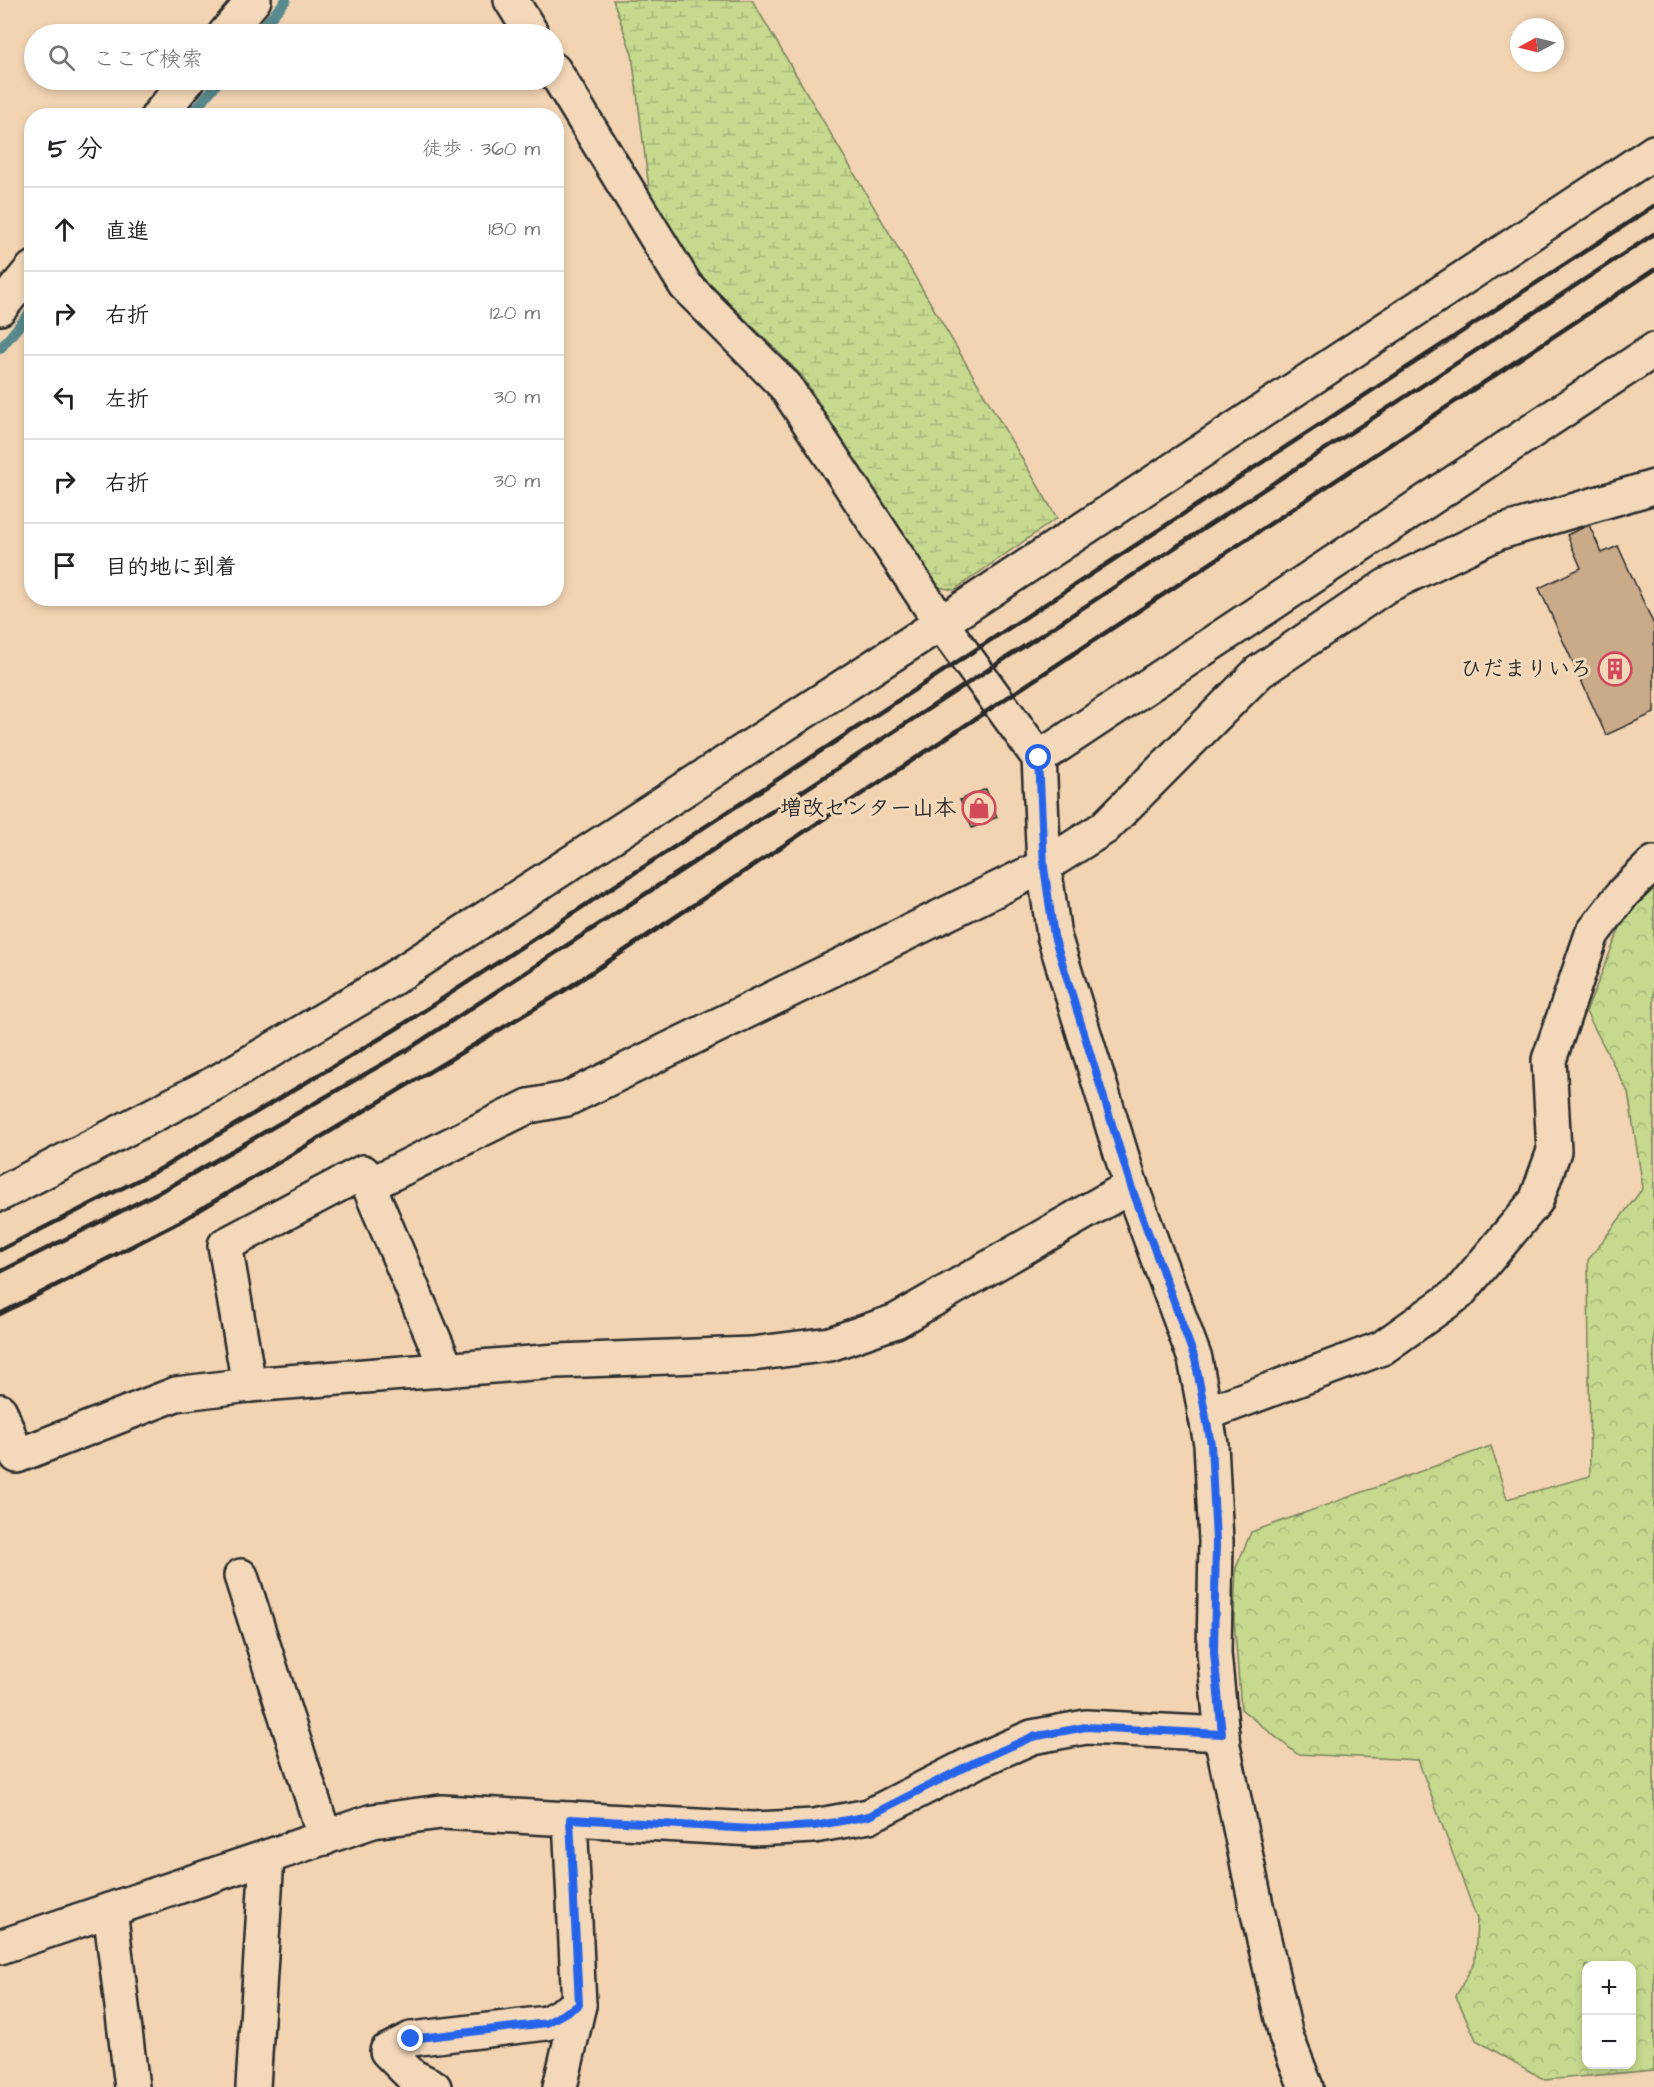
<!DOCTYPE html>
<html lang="ja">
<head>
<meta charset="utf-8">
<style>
  body { margin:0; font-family:"Architects Daughter","Klee One",sans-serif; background:#f6f6f6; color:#202124 }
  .controls { position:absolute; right:18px; bottom:18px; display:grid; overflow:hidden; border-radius:12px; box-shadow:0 3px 9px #0003 }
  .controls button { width:54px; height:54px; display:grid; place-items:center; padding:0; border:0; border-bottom:2px solid #e0e0e0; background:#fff; color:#202124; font:30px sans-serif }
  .compass { position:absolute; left:1510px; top:18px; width:54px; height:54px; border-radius:50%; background:#fff; box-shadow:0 3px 9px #0003; rotate:263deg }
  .stop { position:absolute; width:18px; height:18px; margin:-14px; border:4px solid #2563eb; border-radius:50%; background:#fff }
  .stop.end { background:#2563eb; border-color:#fff; box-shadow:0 2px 6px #0008 }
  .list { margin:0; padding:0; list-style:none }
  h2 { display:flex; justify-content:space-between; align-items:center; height:78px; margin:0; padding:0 24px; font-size:26px }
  h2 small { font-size:20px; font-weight:400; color:#757577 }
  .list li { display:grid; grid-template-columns:39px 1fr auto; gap:18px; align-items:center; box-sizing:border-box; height:84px; padding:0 24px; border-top:2px solid #e0e0e0 }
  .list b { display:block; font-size:22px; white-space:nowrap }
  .list em { font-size:20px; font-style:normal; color:#757577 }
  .icon { flex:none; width:33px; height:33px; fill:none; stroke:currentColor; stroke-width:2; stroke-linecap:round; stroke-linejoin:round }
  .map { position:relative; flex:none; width:1654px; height:2087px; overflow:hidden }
  .search { position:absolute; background:#fff; box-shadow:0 3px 9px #0003; left:24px; top:24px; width:540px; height:66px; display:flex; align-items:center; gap:15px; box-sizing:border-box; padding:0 21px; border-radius:33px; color:#757577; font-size:22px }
  .panel { position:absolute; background:#fff; box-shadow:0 3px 9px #0003; left:24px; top:108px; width:540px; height:498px; border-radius:24px }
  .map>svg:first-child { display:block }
  .forest { fill:url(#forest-crowns); stroke:#78825c; stroke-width:1.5; fill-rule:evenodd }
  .wetland { fill:url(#wetland-marsh); stroke:#78825c; stroke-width:1.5 }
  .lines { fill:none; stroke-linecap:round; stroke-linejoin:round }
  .stream { stroke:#59898c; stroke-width:10 }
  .building { fill:#c9aa89; stroke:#2b2b2b; stroke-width:1.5 }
  .minor-casing { stroke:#2b2b2b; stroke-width:38 }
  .minor { stroke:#f3d8b9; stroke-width:33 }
  .rail { stroke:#2b2b2b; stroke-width:4.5 }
  .route { stroke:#2563eb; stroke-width:8 }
  .labels { text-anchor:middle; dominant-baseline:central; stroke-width:6; stroke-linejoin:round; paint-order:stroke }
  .poi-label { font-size:22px; font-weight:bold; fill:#2b2b2b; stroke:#f3d8b9; text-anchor:end }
</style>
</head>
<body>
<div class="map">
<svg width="1654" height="2087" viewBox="0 0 1654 2087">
  <defs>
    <pattern id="forest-crowns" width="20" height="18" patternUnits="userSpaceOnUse" patternTransform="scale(1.5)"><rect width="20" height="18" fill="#c6d98e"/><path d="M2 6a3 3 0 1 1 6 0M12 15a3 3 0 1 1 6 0" fill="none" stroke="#aaba7b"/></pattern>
    <pattern id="wetland-marsh" width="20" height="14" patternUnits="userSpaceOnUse" patternTransform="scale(1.5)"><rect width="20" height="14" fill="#c6d98e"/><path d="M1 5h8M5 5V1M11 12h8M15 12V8" fill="none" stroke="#aaba7b"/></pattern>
  </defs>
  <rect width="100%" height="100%" fill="#f2d4b2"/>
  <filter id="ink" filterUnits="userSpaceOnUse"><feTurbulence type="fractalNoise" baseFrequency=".0167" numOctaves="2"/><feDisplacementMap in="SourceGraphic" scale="12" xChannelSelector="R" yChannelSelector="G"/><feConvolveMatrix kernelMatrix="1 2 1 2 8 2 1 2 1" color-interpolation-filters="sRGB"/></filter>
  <g filter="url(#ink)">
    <path class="forest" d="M1654,887v1183l-109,10 -69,-40 -20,-44 19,-35 2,-42 -59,-159 -121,-6 -56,-45 -7,-90 2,-51 15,-36 240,-86 16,53 83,-23 -2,-216 55,-72 -15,-96 -42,-80 38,-94zM1586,1966h46v98h-46z"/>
    <polygon class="wetland" points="613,0 752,0 1057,518 954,590 938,587 927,579 803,377 697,271 650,196 632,54"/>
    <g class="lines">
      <g class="stream">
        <polyline points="257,34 286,0"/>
        <polyline points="190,116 220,80"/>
        <polyline points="0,349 32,310"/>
      </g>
    </g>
    <g class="building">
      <polygon points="1589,525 1602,553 1618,546 1654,625 1654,713 1606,735 1539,588 1581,568 1567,535"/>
      <polygon points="986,789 997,817 972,828 960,800"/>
    </g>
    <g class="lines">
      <g class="minor-casing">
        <g id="minor">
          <polyline points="511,0 532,34"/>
          <polyline points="225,34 254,0"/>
          <polyline points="554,70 686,286 785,386 941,623 1039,758 1044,866 1054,936 1131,1186 1195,1359 1211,1444 1216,1541 1214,1653 1223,1746 1256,1905 1286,2036 1306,2087"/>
          <polyline points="158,116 188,80"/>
          <polyline points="0,308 32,269"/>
          <polyline points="1039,758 1654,350"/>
          <polyline points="369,1185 529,1106 567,1099 1044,866 1104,828 1259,672 1386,586 1497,533 1654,487"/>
          <polyline points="0,1194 219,1081 384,984 941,623 1654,152"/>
          <polyline points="249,1385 225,1245 363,1172 447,1370"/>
          <polyline points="0,1411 17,1456 176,1394 249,1385 557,1361 752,1354 830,1344 896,1321 1131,1186"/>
          <polyline points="1205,1414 1382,1348 1459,1293 1536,1201 1554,1151 1549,1060 1592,934 1624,892 1654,863"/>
          <polyline points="241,1576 325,1838"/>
          <polyline points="110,1910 132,2087"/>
          <polyline points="0,1947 373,1821 441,1812 753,1829 814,1826 869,1816 973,1763 1032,1737 1086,1727 1222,1734"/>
          <polyline points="253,2087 267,1857"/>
          <polyline points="434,2087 412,2076 387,2051 411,2039 547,2023 579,2005"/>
          <polyline points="560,2087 579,2005 570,1819"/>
        </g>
      </g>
      <use href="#minor" class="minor"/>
      <g class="rail">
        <polyline points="0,1250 162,1168 396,1029 1654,206"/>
        <polyline points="0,1272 171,1186 407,1050 1654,234"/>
        <polyline points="0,1314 183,1220 562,992 1654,270"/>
      </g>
    </g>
  </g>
  <g class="lines" filter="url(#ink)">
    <polyline class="route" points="411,2039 547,2023 579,2005 570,1819 753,1829 814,1826 869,1816 973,1763 1032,1737 1086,1727 1222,1734 1214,1653 1216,1541 1211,1444 1195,1359 1131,1186 1054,936 1044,867 1039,758"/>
  </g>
  <defs>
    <g id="building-ring" transform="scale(1.725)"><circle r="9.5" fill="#f3d8b9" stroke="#d1495b" stroke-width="1.5"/><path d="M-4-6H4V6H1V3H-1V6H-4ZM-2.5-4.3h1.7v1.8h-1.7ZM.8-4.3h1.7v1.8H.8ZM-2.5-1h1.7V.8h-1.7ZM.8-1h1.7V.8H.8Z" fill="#d1495b"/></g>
    <g id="shop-ring" transform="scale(1.725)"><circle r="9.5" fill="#f3d8b9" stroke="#d1495b" stroke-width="1.5"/><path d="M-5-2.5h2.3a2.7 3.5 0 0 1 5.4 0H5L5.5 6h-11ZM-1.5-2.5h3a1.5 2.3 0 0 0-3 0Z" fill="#d1495b"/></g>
  </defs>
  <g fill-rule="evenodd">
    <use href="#building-ring" x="1615" y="669"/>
    <use href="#shop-ring" x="979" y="808"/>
  </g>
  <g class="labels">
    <g class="poi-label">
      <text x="1592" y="669">ひだまりいろ</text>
      <text x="956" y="808">増改センター山本</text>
    </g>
  </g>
</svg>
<div class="controls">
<button>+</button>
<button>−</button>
</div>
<svg class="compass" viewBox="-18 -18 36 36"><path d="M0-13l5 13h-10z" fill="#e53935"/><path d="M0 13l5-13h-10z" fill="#757577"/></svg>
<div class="stop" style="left:1039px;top:758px"></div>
<div class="stop end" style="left:411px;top:2039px"></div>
<div class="search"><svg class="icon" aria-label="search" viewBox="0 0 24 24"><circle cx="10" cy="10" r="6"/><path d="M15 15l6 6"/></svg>ここで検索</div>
<section class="panel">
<h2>5 分<small>徒歩 · 360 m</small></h2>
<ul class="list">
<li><svg class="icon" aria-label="ahead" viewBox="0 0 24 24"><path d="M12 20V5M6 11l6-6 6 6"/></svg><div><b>直進</b></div><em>180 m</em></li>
<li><svg class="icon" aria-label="right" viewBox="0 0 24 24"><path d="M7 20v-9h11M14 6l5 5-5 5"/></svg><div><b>右折</b></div><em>120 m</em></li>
<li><svg class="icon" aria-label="left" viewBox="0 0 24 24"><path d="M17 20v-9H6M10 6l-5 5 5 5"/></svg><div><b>左折</b></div><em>30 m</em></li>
<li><svg class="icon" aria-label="right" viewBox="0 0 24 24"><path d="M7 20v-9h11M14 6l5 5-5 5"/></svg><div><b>右折</b></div><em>30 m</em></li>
<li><svg class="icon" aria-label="arrive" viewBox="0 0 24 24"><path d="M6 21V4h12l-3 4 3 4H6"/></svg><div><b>目的地に到着</b></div></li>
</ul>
</section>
</div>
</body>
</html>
